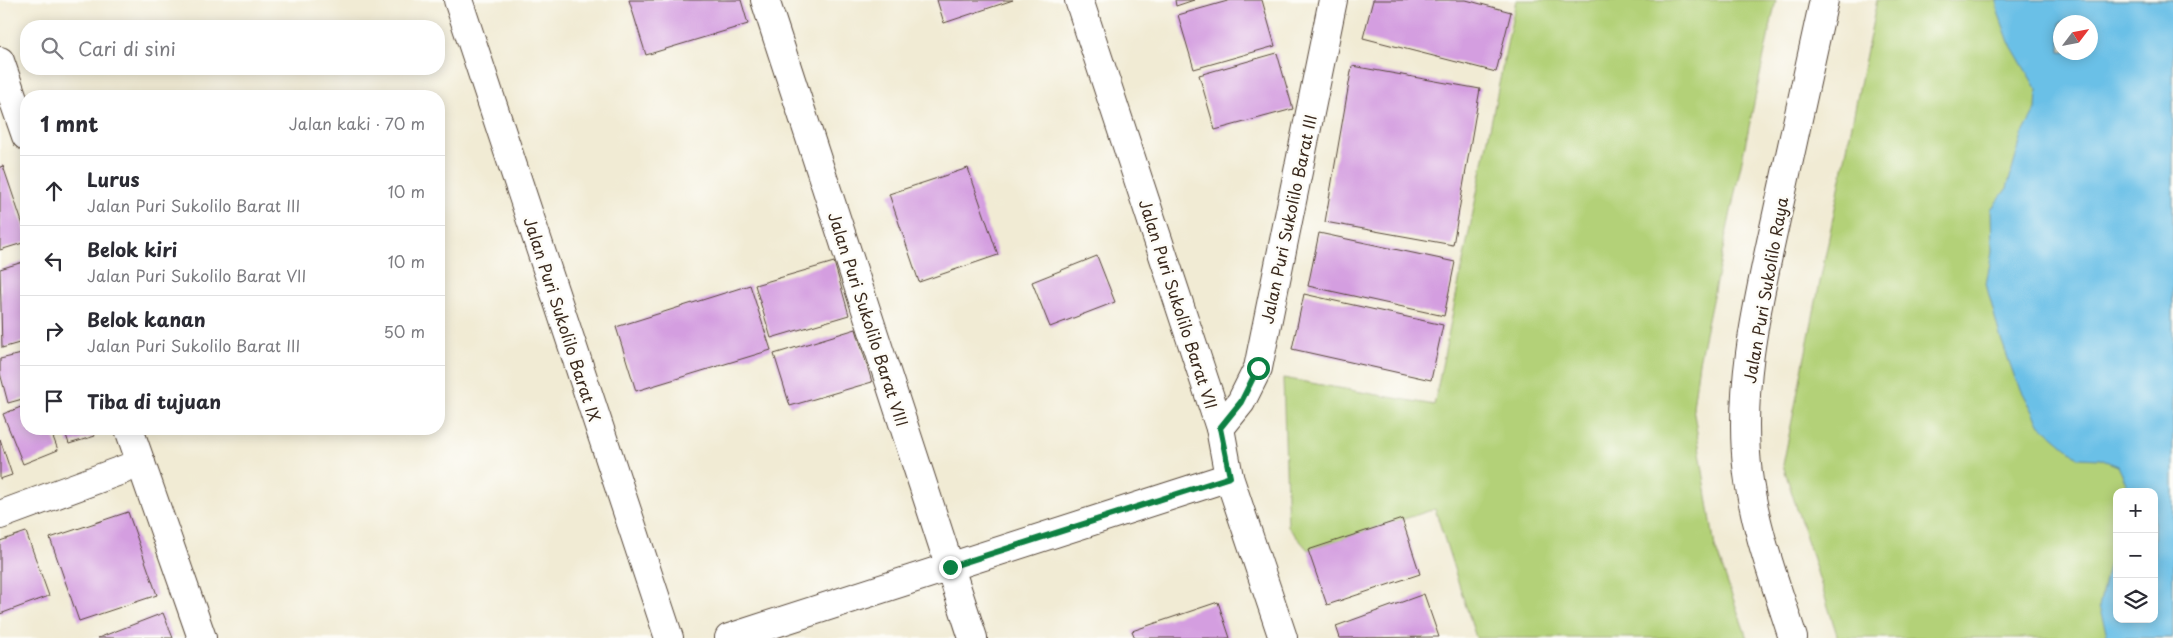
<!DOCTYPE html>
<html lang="id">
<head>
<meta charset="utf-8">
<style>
  body { margin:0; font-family:"Playpen Sans",sans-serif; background:#f7f7f7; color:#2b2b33 }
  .controls { position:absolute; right:15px; bottom:15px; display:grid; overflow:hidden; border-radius:10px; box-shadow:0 2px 12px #0003 }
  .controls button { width:45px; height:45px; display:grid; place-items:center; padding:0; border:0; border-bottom:1px solid #e1e1e2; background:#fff; color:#2b2b33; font:25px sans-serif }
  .compass { position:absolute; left:2053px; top:15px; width:45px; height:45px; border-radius:50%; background:#fff; box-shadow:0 2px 12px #0003; rotate:58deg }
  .stop { position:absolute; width:15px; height:15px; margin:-11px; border:4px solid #0b8043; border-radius:50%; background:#fff }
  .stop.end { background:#0b8043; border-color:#fff; box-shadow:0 1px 5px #0008 }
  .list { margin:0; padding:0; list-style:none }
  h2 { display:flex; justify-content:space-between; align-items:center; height:65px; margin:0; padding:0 20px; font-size:21px }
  h2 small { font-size:16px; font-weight:400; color:#7c7c81 }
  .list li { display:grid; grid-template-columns:32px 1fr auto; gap:15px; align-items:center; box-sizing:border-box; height:70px; padding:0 20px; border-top:1px solid #e1e1e2 }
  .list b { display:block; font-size:19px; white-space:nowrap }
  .list p { margin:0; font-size:16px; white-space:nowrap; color:#7c7c81 }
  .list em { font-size:16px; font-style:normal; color:#7c7c81 }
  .icon { flex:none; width:28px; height:28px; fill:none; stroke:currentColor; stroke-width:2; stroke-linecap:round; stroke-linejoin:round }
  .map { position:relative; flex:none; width:2173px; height:638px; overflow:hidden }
  .search { position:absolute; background:#fff; box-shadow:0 2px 12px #0003; left:20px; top:20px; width:425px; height:55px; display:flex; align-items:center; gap:12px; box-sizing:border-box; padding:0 18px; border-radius:20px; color:#7c7c81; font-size:19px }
  .panel { position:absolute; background:#fff; box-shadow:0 2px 12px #0003; left:20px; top:90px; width:425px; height:345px; border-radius:20px }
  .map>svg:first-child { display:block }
  .green { fill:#b3d178; stroke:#777e4b; fill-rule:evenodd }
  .water { fill:#6ac0e7; stroke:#527582; fill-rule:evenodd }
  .building { fill:#d49ee0 }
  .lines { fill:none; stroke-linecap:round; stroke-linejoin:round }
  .street-casing { stroke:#564739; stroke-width:30 }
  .street { stroke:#fff; stroke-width:28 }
  .route { stroke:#0b8043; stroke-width:6 }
  .labels { text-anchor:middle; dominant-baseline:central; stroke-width:5; stroke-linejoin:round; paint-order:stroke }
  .street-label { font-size:16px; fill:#3b2a1e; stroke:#fdfcf7 }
</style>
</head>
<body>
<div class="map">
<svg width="2173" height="638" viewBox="0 0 2173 638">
  <rect width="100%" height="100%" fill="#fdfcf7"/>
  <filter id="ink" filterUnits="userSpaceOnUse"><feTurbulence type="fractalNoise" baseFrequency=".02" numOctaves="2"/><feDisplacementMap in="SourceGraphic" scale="10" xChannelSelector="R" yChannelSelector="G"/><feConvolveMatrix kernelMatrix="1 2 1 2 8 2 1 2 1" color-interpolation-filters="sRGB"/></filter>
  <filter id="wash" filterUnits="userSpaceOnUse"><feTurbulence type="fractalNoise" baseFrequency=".0096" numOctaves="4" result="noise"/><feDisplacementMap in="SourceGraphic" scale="20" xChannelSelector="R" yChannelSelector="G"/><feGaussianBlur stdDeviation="1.12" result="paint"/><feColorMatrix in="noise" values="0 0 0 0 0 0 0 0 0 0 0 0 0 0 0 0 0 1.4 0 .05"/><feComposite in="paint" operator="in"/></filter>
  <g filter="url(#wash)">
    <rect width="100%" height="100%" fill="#f1ebd4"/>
    <g class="green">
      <polygon points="1516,0 1776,0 1699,362 1693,407 1715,547 1747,638 1476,638 1435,509 1308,550 1288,527 1283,378 1434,405"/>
      <path d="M1877,0h296v638h-335l-55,-173zM2060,22h30v30h-30zM2117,492h37v127h-37z"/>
    </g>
    <path class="water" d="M1997,0h176v638h-65l-9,-31 11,-51 3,-38 4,-3v104h37v-127h-24l-12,-26 -18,-7 -21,-1 -39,-33 -25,-47 -15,-42 -14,-52 6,-32 -1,-43 16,-21 15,-53 14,-26 1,-19 -28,-48 -12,-33zM2060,22h30v30h-30z"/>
    <g id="blocks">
      <g class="building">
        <polygon points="629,0 741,0 748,24 646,55"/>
        <polygon points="937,0 1013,0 944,23"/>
        <polygon points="1175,0 1194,0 1176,6"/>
        <polygon points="1231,0 1262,0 1275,46 1194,69 1178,15"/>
        <polygon points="1373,0 1466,0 1511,12 1496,72 1363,38"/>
        <polygon points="1277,53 1293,109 1215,130 1199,75"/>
        <polygon points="1352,66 1480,89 1453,245 1325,222"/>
        <polygon points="3,166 26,234 26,242 0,250 0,167"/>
        <polygon points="968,168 998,255 919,282 889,194"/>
        <polygon points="1319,233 1455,262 1444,316 1308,286"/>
        <polygon points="1097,256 1115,302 1050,327 1032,282"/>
        <polygon points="26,261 26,341 2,348 0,269"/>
        <polygon points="834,262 849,315 771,338 755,285"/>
        <polygon points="750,285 771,350 636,391 616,327"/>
        <polygon points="1304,294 1443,325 1431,380 1292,349"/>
        <polygon points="856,329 872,382 790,406 774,354"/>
        <polygon points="26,353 26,398 8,403 0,373 0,359"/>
        <polygon points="26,405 26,429 50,429 58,450 23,464 3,414"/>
        <polygon points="64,429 92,429 95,436 69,444"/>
        <polygon points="0,439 12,475 0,479"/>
        <polygon points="128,512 157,595 79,621 50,538"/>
        <polygon points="1402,519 1420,574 1327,605 1308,550"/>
        <polygon points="26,532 49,596 0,614 0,541"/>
        <polygon points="1424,594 1439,637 1340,638 1336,626"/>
        <polygon points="1218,602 1230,638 1135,638 1132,631"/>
        <polygon points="163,613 173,638 98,638"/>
      </g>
    </g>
  </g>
  <g filter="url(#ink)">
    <use href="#blocks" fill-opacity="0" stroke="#564739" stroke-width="1"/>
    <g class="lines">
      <g class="street-casing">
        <g id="street">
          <polyline points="458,0 669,638"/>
          <polyline points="765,0 973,638"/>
          <polyline points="1079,0 1220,428 1229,477 1283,638"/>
          <polyline points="0,61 26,136"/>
          <polyline points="1220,428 1241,402 1258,368 1333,0"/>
          <polyline points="129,429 202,638"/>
          <polyline points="0,515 141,463"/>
          <polyline points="729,638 1229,477"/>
          <path d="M1793,638c-17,-54 -38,-108 -45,-164 -11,-86 10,-172 28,-255 16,-73 32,-146 48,-219"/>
        </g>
      </g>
      <use href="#street" class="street"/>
    </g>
  </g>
  <g class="lines" filter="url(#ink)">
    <polyline class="route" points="950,567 1230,477 1220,428 1241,402 1258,368"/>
  </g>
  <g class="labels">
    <g class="street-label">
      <text transform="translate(1288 219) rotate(-78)">Jalan Puri Sukolilo Barat III</text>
      <text transform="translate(1765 290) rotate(-80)">Jalan Puri Sukolilo Raya</text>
      <text transform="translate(1179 304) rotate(72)">Jalan Puri Sukolilo Barat VII</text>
      <text transform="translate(563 319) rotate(72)">Jalan Puri Sukolilo Barat IX</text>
      <text transform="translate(869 319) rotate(72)">Jalan Puri Sukolilo Barat VIII</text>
    </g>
  </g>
</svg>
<div class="controls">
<button>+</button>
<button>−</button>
<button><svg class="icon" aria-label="layers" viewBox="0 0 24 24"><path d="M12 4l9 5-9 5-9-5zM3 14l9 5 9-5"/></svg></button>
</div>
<svg class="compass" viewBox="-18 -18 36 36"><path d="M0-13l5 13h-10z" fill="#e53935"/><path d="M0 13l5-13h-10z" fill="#7c7c81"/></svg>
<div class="stop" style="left:1258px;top:368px"></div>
<div class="stop end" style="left:950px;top:567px"></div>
<div class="search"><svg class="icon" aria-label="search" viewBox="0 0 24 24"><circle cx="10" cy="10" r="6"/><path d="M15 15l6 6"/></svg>Cari di sini</div>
<section class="panel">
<h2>1 mnt<small>Jalan kaki · 70 m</small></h2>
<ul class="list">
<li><svg class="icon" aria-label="ahead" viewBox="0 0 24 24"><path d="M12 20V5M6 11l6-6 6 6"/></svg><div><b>Lurus</b><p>Jalan Puri Sukolilo Barat III</p></div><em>10 m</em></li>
<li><svg class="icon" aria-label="left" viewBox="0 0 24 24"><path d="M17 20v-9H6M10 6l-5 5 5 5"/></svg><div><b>Belok kiri</b><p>Jalan Puri Sukolilo Barat VII</p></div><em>10 m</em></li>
<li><svg class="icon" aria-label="right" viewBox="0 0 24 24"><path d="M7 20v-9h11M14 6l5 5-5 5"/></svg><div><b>Belok kanan</b><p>Jalan Puri Sukolilo Barat III</p></div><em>50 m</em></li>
<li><svg class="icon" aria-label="arrive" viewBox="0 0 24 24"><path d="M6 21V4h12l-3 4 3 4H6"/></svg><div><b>Tiba di tujuan</b></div></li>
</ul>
</section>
</div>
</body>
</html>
